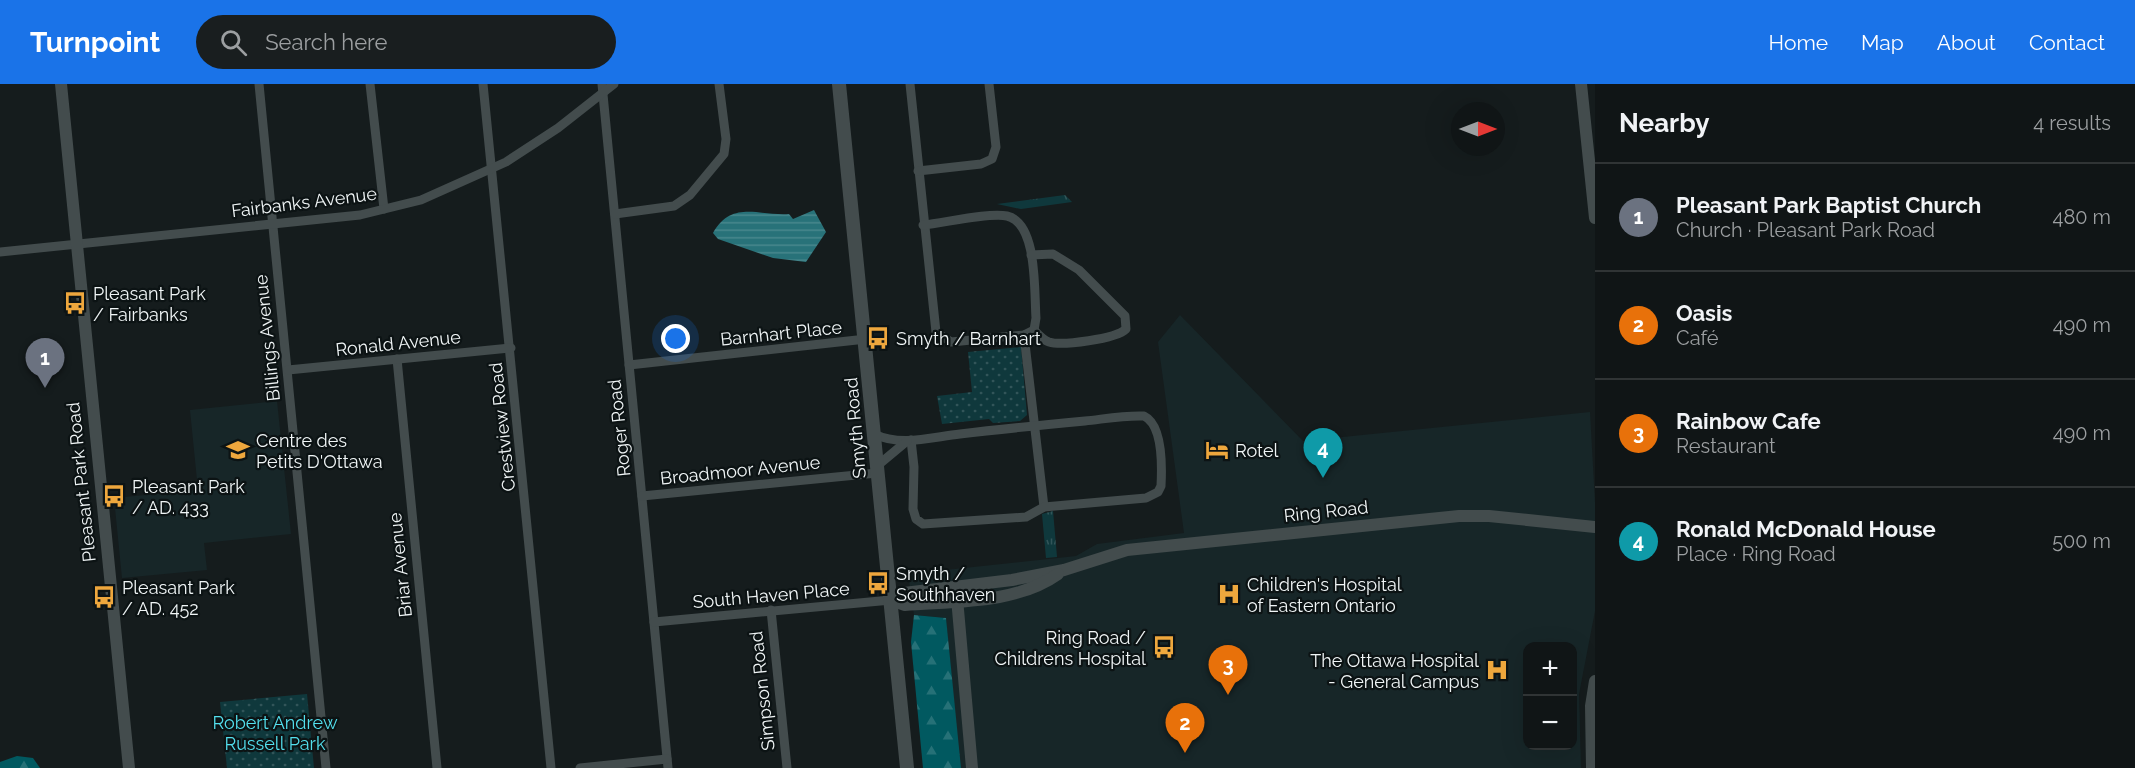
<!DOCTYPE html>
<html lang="en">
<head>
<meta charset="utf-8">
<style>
  body { margin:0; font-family:Raleway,sans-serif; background:#191e1f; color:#f1f3f6 }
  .controls { position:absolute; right:18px; bottom:18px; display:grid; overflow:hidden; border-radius:12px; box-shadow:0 6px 24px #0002 }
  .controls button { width:54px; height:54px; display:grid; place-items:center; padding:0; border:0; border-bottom:2px solid #303435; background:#101516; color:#f1f3f6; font:30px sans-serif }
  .compass { position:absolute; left:1451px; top:18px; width:54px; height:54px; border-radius:50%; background:#101516; box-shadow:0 6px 24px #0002; rotate:90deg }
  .you { position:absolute; left:676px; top:255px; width:21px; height:21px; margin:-15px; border:4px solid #fff; border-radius:50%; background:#1a73e8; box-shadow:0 0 0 9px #1a73e833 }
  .badge { display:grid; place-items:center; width:39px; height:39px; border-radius:50%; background:#1a73e8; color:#fff; font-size:20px; font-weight:700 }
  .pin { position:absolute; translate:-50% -50px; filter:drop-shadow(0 2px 3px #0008) }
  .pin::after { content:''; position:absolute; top:32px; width:21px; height:18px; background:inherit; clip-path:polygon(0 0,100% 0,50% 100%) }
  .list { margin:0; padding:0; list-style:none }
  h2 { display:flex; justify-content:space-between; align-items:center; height:78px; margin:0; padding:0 24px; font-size:26px }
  h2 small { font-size:20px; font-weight:400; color:#9c9fa1 }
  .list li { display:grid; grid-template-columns:39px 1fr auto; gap:18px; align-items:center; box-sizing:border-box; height:108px; padding:0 24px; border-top:2px solid #303435 }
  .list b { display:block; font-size:22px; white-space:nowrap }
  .list p { margin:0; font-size:20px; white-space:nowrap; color:#9c9fa1 }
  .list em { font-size:20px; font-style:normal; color:#9c9fa1 }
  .icon { flex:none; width:33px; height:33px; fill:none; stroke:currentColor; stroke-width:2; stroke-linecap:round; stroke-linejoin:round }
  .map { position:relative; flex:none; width:1595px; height:684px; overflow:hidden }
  header { display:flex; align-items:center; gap:36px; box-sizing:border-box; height:84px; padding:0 30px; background:#1a73e8; color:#fff }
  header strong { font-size:28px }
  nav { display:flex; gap:33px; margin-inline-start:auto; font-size:21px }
  .search { width:420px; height:54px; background:#191e1f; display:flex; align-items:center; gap:15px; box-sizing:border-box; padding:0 21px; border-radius:33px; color:#9c9fa1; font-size:22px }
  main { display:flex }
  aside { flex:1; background:#101516 }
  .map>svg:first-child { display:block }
  .built { fill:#172628; fill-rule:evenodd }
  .grass { fill:url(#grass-tufts) }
  .forest { fill:url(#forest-firs) }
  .park { fill:url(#park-dots) }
  .water { fill:url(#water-rules) }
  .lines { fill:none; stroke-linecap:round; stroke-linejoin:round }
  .minor { stroke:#434c4d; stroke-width:9 }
  .tertiary { stroke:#434c4d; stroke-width:12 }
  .secondary { stroke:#434c4d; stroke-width:14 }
  .labels { text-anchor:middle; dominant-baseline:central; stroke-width:4.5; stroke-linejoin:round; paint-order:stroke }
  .street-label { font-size:18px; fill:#f0f5f6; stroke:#0c1314 }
  .poi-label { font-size:18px; fill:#f0f5f6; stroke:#0c1314; text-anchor:start }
  .park-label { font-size:18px; fill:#53dfed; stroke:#0c1314 }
</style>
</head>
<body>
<header>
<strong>Turnpoint</strong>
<div class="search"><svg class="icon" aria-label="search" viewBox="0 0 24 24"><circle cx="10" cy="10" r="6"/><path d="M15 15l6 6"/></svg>Search here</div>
<nav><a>Home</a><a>Map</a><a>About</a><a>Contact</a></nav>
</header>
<main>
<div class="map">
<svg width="1595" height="684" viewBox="0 0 1595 684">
  <defs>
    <pattern id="grass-tufts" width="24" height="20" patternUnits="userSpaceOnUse" patternTransform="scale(1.5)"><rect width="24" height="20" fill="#0f383c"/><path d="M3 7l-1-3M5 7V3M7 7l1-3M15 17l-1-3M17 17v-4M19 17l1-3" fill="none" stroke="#325559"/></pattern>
    <pattern id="forest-firs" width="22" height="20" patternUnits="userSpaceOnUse" patternTransform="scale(1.5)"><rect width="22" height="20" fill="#015960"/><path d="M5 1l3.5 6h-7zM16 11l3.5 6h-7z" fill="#267177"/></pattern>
    <pattern id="park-dots" width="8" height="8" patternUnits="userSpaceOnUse" patternTransform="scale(1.5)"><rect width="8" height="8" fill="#0f383c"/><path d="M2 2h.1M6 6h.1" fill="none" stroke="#325559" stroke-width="1.8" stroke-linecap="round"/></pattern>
    <pattern id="water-rules" width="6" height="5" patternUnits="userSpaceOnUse" patternTransform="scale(1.5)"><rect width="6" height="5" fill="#287279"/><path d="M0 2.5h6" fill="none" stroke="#48878d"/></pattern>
  </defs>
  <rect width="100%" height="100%" fill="#151c1d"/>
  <g class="built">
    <path d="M1180,231l123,126 287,-29 5,90v109l-16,83 2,74h-621l-14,-150 -32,-3 -6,-41 168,-18 21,-12 87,-11 -26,-191zM1528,562h44v100h-44z"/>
    <polygon points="277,317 291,450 204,459 207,486 122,494 114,414 198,406 190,326"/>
  </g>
  <g class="grass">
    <polygon points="1065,111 1072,118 1021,125 997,120"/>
    <polygon points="1053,427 1057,473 1046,474 1042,430"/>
  </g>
  <g class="forest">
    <polygon points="914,531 946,534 961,684 923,684 911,558"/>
    <polygon points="17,672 33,674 40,684 0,684 0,678"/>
  </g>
  <g class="park">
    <polygon points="1021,263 1027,331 1020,337 993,339 989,335 942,340 937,312 972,308 968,268"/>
    <polygon points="307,610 314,684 227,684 220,618"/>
  </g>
  <path class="water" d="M814,126l12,22 -20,30 -33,-4 -55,-19 -5,-6c19,-33 45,-17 76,-19l4,5z"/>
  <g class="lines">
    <g class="minor">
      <polyline points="259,0 326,684"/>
      <polyline points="370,0 384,125"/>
      <polyline points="483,0 551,684"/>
      <polyline points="602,0 668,684"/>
      <polyline points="910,0 936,248 951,258 1024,251 1034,246"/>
      <polyline points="918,87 981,80 992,75 996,63 989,0"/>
      <polyline points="615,130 674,122 690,111 724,70 726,55 719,0"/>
      <path d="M923,141c21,-2 66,-13 84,-9 31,7 27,76 29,102l-2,12"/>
      <polyline points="0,168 360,131 421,116 506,78 558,44 614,0"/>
      <path d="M1031,171l22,-1 26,16 46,46 1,13c-10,10 -64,17 -77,13 -6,-2 -11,-8 -15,-12"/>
      <polyline points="1024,251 1044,423"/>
      <polyline points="397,275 437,684"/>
      <polyline points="629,281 866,255"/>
      <polyline points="288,286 511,264"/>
      <path d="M874,350c27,13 58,3 86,0 42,-5 83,-9 125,-13 19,-2 40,-6 59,-5 19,9 18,51 17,70l-3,6 -12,6 -102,9 -18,10 -103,7 -7,-5 -3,-10 1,-42 -3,-27"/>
      <polyline points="877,382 907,357"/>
      <polyline points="642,412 877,389"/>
      <polyline points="771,526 787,684"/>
      <polyline points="654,538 891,516"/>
      <polyline points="580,684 667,675"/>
    </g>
    <g class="tertiary">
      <polyline points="61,0 129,684"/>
      <polyline points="1581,0 1595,134"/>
      <polyline points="956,503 972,684"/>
      <polyline points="891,516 904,509 1012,496 1064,486 1127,466 1459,432 1489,432 1595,443"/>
      <path d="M891,516l14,5c50,-4 111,-1 153,-31"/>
      <polyline points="1592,684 1591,622 1595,597"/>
    </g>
    <polyline class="secondary" points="839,0 907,684"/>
  </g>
  <defs>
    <g id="bus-bare" transform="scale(1.8)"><path d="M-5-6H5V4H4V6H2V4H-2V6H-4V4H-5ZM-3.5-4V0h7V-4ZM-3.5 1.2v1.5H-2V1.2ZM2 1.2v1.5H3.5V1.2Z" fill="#eea73d" stroke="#0c1314" stroke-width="2.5" paint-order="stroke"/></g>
    <g id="school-bare" transform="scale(1.8)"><path d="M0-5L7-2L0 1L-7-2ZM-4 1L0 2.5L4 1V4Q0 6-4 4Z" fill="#eea73d" stroke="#0c1314" stroke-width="2.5" paint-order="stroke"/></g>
    <g id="hotel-bare" transform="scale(1.8)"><path d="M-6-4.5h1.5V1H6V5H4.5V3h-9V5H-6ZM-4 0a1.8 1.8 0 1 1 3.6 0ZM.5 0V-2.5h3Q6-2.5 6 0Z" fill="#eea73d" stroke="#0c1314" stroke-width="2.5" paint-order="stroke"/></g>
    <g id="hospital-bare" transform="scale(1.8)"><path d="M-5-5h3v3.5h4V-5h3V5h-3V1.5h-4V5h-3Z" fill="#eea73d" stroke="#0c1314" stroke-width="2.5" paint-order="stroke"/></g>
  </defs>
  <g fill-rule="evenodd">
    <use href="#bus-bare" x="75" y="219"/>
    <use href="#bus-bare" x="878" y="254"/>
    <use href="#school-bare" x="238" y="366"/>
    <use href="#hotel-bare" x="1217" y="366"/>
    <use href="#bus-bare" x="114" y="412"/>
    <use href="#bus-bare" x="878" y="499"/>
    <use href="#hospital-bare" x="1229" y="510"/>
    <use href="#bus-bare" x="104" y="513"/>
    <use href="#bus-bare" x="1164" y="563"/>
    <use href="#hospital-bare" x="1497" y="586"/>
  </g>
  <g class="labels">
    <g class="street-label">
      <text transform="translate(304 118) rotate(-7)">Fairbanks Avenue</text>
      <text transform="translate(781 249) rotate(-6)">Barnhart Place</text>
      <text transform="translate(267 254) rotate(-96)">Billings Avenue</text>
      <text transform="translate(398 259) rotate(-6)">Ronald Avenue</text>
      <text transform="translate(502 343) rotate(-96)">Crestview Road</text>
      <text transform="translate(619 344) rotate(-96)">Roger Road</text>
      <text transform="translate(855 344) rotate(-95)">Smyth Road</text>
      <text transform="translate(740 386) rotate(-6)">Broadmoor Avenue</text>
      <text transform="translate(81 398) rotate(-96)">Pleasant Park Road</text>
      <text transform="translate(1326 427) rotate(-6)">Ring Road</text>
      <text transform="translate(400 481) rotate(-96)">Briar Avenue</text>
      <text transform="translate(771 511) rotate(-5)">South Haven Place</text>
      <text transform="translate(762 607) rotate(-96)">Simpson Road</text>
    </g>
    <g class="poi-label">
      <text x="93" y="209">Pleasant Park<tspan x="93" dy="21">/ Fairbanks</tspan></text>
      <text x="896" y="254">Smyth / Barnhart</text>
      <text x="256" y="356">Centre des<tspan x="256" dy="21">Petits D'Ottawa</tspan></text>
      <text x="1235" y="366">Rotel</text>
      <text x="132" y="402">Pleasant Park<tspan x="132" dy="21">/ AD. 433</tspan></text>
      <text x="896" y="489">Smyth /<tspan x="896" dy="21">Southhaven</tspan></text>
      <text x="1247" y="500">Children's Hospital<tspan x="1247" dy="21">of Eastern Ontario</tspan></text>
      <text x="122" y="503">Pleasant Park<tspan x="122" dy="21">/ AD. 452</tspan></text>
      <text x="1146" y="553" text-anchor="end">Ring Road /<tspan x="1146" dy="21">Childrens Hospital</tspan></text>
      <text x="1479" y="576" text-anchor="end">The Ottawa Hospital<tspan x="1479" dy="21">- General Campus</tspan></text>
    </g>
    <g class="park-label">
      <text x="275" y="638">Robert Andrew<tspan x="275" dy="21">Russell Park</tspan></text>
    </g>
  </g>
</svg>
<div class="controls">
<button>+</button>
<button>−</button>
</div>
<svg class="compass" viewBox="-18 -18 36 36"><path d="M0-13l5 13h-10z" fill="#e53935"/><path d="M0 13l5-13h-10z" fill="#9c9fa1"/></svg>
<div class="you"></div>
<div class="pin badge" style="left:45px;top:304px;background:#6b7280">1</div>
<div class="pin badge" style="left:1185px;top:669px;background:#e8710a">2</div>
<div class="pin badge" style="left:1228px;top:611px;background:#e8710a">3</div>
<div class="pin badge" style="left:1323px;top:394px;background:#0f9aa8">4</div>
</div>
<aside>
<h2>Nearby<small>4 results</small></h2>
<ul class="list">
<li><span class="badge" style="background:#6b7280">1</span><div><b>Pleasant Park Baptist Church</b><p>Church · Pleasant Park Road</p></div><em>480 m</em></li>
<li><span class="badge" style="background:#e8710a">2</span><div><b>Oasis</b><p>Café</p></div><em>490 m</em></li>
<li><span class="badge" style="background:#e8710a">3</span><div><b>Rainbow Cafe</b><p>Restaurant</p></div><em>490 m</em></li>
<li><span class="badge" style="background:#0f9aa8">4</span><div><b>Ronald McDonald House</b><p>Place · Ring Road</p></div><em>500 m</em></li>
</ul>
</aside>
</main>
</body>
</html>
